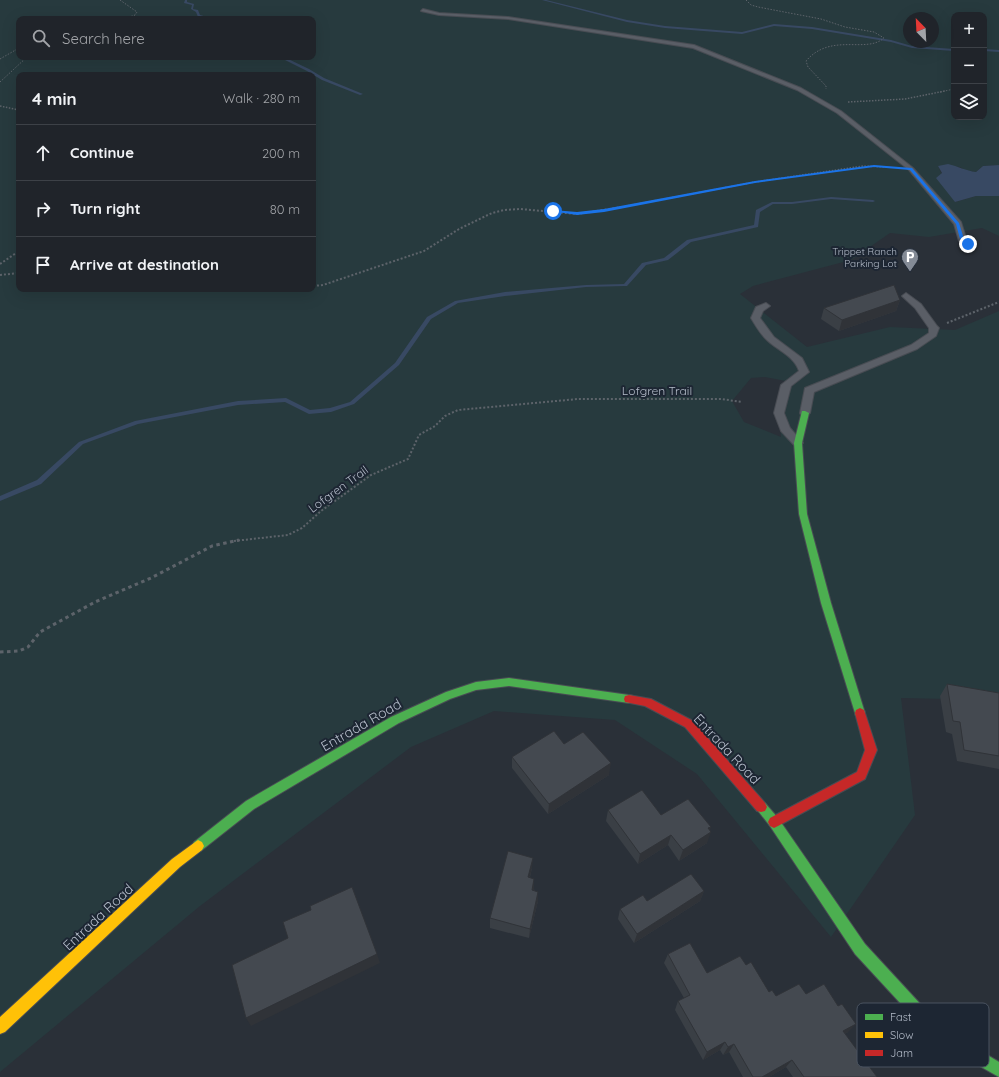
<!DOCTYPE html>
<html lang="en">
<head>
<meta charset="utf-8">
<style>
  body { margin:0; font-family:Quicksand,sans-serif; background:#2d3036; color:#f1f3f6 }
  .controls { position:absolute; right:12px; top:12px; display:grid; overflow:hidden; border-radius:8px; box-shadow:0 4px 16px #0002 }
  .controls button { width:36px; height:36px; display:grid; place-items:center; padding:0; border:0; border-bottom:1px solid #3d4147; background:#20242a; color:#f1f3f6; font:20px sans-serif }
  .compass { position:absolute; left:903px; top:12px; width:36px; height:36px; border-radius:50%; background:#20242a; box-shadow:0 4px 16px #0002; rotate:336deg }
  .stop { position:absolute; width:12px; height:12px; margin:-9px; border:3px solid #1a73e8; border-radius:50%; background:#fff }
  .stop.end { background:#1a73e8; border-color:#fff; box-shadow:0 1px 4px #0008 }
  .list { margin:0; padding:0; list-style:none }
  h2 { display:flex; justify-content:space-between; align-items:center; height:52px; margin:0; padding:0 16px; font-size:17px }
  h2 small { font-size:13px; font-weight:400; color:#a2a4a8 }
  .list li { display:grid; grid-template-columns:26px 1fr auto; gap:12px; align-items:center; box-sizing:border-box; height:56px; padding:0 16px; border-top:1px solid #3d4147 }
  .list b { display:block; font-size:15px; white-space:nowrap }
  .list em { font-size:13px; font-style:normal; color:#a2a4a8 }
  .icon { flex:none; width:22px; height:22px; fill:none; stroke:currentColor; stroke-width:2; stroke-linecap:round; stroke-linejoin:round }
  .map { position:relative; flex:none; width:999px; height:1077px; overflow:hidden }
  .search { position:absolute; background:#20242a; box-shadow:0 4px 16px #0002; left:16px; top:16px; width:300px; height:44px; display:flex; align-items:center; gap:10px; box-sizing:border-box; padding:0 14px; border-radius:8px; color:#a2a4a8; font-size:15px }
  .panel { position:absolute; background:#20242a; box-shadow:0 4px 16px #0002; left:16px; top:72px; width:300px; height:220px; border-radius:8px }
  .map>svg:first-child { display:block }
  .green { fill:#273a3e; fill-rule:evenodd }
  .water { fill:#384963 }
  .lines { fill:none; stroke-linecap:round; stroke-linejoin:round }
  .stream { fill:#384963; fill-rule:evenodd }
  .lane-casing { stroke:#484c53; stroke-width:2 }
  .fast-casing { stroke:#484c53; stroke-width:2 }
  .slow-casing { stroke:#484c53; stroke-width:2 }
  .jam-casing { stroke:#484c53; stroke-width:2 }
  .path-far3 { stroke:#5d636a; stroke-width:1; stroke-dasharray:1.5 1.5; stroke-linecap:butt }
  .path-far2 { stroke:#5d636a; stroke-width:1.5; stroke-dasharray:1.5 1.5; stroke-linecap:butt }
  .path-far1 { stroke:#5d636a; stroke-width:2; stroke-dasharray:2 2; stroke-linecap:butt }
  .path { stroke:#5d636a; stroke-width:3; stroke-dasharray:3.5 3.5; stroke-linecap:butt }
  .lane { fill:#5a5e66; fill-rule:evenodd }
  .fast { fill:#4caf50; fill-rule:evenodd }
  .slow { fill:#ffc107; fill-rule:evenodd }
  .jam { fill:#c62828; fill-rule:evenodd }
  .wall { fill:#3a3f45 }
  .shaded-wall { fill:#303338 }
  .building { fill:#444950; stroke:#303338 }
  .route { fill:#1a73e8 }
  .labels { text-anchor:middle; dominant-baseline:central; stroke-width:4; stroke-linejoin:round; paint-order:stroke }
  .far-poi-label { font-size:10px; fill:#b4bcc9; stroke:#1d2633; text-anchor:end }
  .street-label { font-size:12px; fill:#b4bcc9; stroke:#1d2633 }
  .near-street-label { font-size:14px; fill:#b4bcc9; stroke:#1d2633 }
  .key { fill:#1d2633; stroke:#4a5360; stroke-width:1 }
  .key-label { font-size:11px; fill:#b4bcc9 }
</style>
</head>
<body>
<div class="map">
<svg width="999" height="1077" viewBox="0 0 999 1077">
  <rect width="100%" height="100%" fill="#2a3038"/>
  <path class="green" d="M0,0h999v165l-16,1 -7,6 -10,-1 -6,-4 -22,-1 17,36 21,-6h23v40l-17,-8 -53,9 -39,-4 -39,27 -98,26 -13,8 67,53 83,-20 65,3 44,-19v389l-98,-2 14,117 -84,122 -134,-163 -82,-54 -121,-9 -83,36 -211,159 -200,166zM954,15h30v102h-30zM909,18h24v24h-24zM19,19h294v38h-294zM19,75h294v214h-294zM765,377l26,5 -12,31 2,24 -37,-15 -12,-21 19,-23z"/>
  <path class="water" d="M948,164c10,2 18,7 28,8l7,-6 16,-1v31h-23l-21,6 -19,-24 6,-5 -4,-7z"/>
  <g class="lines">
    <g class="stream">
      <polygon points="185,0 187,0 187,2 194,4 193,9 198,10 200,15 214,19 198,17 196,12 191,9 192,5 184,3"/>
      <polygon points="542,0 546,0 627,20 665,26 742,32 774,24 812,27 891,40 912,46 954,49 954,51 912,48 891,42 812,29 774,26 742,34 665,28 627,22"/>
      <polygon points="984,49 999,50 999,52 984,51"/>
      <polygon points="279,57 284,57 309,69 324,78 363,94 360,95 322,80 307,71"/>
      <polygon points="831,197 873,200 875,201 873,202 831,199 792,204 773,204 760,212 758,227 691,242 668,260 646,265 627,286 625,286 586,287 505,296 458,303 431,319 399,365 354,404 331,412 309,414 285,402 238,405 138,424 83,444 41,484 0,501 0,496 37,480 79,442 135,421 238,401 286,398 310,410 330,408 350,402 395,363 427,317 455,301 505,292 586,285 624,284 642,263 664,258 687,240 754,225 756,210 772,202 792,202"/>
    </g>
    <g class="lane-casing">
      <g id="lane">
        <polygon points="423,9 439,13 508,17 694,45 801,88 841,111 913,168 961,222 966,238 972,244 968,246 959,241 954,224 909,170 837,113 797,90 693,48 508,19 439,15 421,11"/>
        <polygon points="906,293 921,304 937,326 939,328 936,336 917,349 814,392 810,413 805,416 801,415 800,413 805,388 911,345 929,333 929,328 915,308 902,296"/>
        <path d="M766,303l4,3 -7,5 -3,7 14,19 28,21 7,14 -18,14 -7,27 6,15 13,15 -5,3 -4,-1 -13,-14 -7,-18 7,-28 18,-14c-5,-15 -20,-20 -31,-30 -8,-7 -12,-15 -17,-23l5,-11z"/>
      </g>
    </g>
    <g class="fast-casing">
      <g id="fast">
        <polygon points="802,411 805,411 809,413 802,443 807,514 831,603 865,713 864,716 860,718 856,716 855,713 821,603 799,514 794,443"/>
        <polygon points="509,678 629,695 633,696 634,699 633,702 629,703 509,686 476,690 450,699 399,723 254,809 202,850 198,852 194,850 192,846 194,842 246,801 391,717 446,692 476,682"/>
        <polygon points="761,802 765,803 778,818 865,944 924,1008 979,1050 999,1062 999,1077 969,1060 914,1018 855,954 770,826 755,807 757,803"/>
      </g>
    </g>
    <g class="slow-casing">
      <polygon id="slow" points="198,840 202,842 204,846 202,850 180,867 5,1032 0,1034 0,1017 172,859"/>
    </g>
    <g class="jam-casing">
      <g id="jam">
        <polygon points="629,695 651,699 693,721 765,803 767,807 765,811 761,812 757,811 685,727 645,706 625,702 624,699 625,696"/>
        <polygon points="860,708 864,710 865,713 877,750 865,779 778,826 774,828 770,826 768,822 770,818 857,772 865,750 855,713 856,710"/>
      </g>
    </g>
    <g class="path-far3">
      <polyline points="120,0 137,12 135,15 124,19"/>
      <path d="M746,0l5,5 7,2 63,12 24,8 29,5 10,6c-18,16 -53,-6 -78,23l2,6 18,19v3"/>
      <polyline points="0,59 19,48"/>
      <polyline points="0,82 27,57"/>
      <polyline points="940,92 954,89"/>
    </g>
    <g class="path-far2">
      <polyline points="848,102 905,99 945,91"/>
      <polyline points="0,106 19,110"/>
      <polyline points="616,208 755,182 863,166 886,167"/>
    </g>
    <g class="path-far1">
      <polyline points="0,264 19,251"/>
      <polyline points="0,275 19,273"/>
      <polyline points="313,286 323,285 424,251 459,229 492,213 504,210 520,209 577,214 622,207"/>
      <polyline points="947,323 999,302"/>
      <polyline points="234,541 288,535 302,528 321,511 371,475 408,459 419,435 435,426 445,416 458,410 578,399 721,399 742,402"/>
    </g>
    <polyline class="path" points="0,652 19,651 28,647 40,632 95,602 151,578 212,546 239,540"/>
    <use href="#lane" class="lane"/>
    <use href="#fast" class="fast"/>
    <use href="#slow" class="slow"/>
    <use href="#jam" class="jam"/>
  </g>
  <g class="wall">
    <polygon points="900,300 896,311 839,331 821,319 824,308"/>
    <polygon points="947,684 999,693 999,769 957,761 952,734 946,732 940,696"/>
    <polygon points="512,757 609,775 548,814 512,768"/>
    <polygon points="608,810 661,815 709,830 707,843 679,861 668,845 638,864 606,821"/>
    <polygon points="532,868 530,877 538,901 529,938 490,928 490,918"/>
    <polygon points="704,891 700,901 634,943 618,919 620,909 647,901"/>
    <polygon points="668,954 707,973 746,965 769,992 776,996 806,994 848,1032 845,1034 877,1077 793,1077 786,1067 769,1077 743,1077 729,1052 723,1055 720,1050 703,1060 675,1010 678,1001 684,998 664,963"/>
  </g>
  <g class="shaded-wall">
    <polygon points="900,300 896,311 839,331 842,320"/>
    <polygon points="611,763 609,775 548,814 549,804"/>
    <polygon points="711,827 708,834 711,832 707,843 679,861 683,850 708,828"/>
    <polygon points="671,835 668,845 638,864 640,854"/>
    <polygon points="533,858 532,868 527,887 528,877"/>
    <polygon points="534,879 534,889 531,900 532,890"/>
    <polygon points="704,891 700,901 634,943 637,934"/>
    <polygon points="538,892 538,901 529,938 530,929"/>
    <polygon points="377,954 380,963 251,1026 246,1018"/>
    <polygon points="856,1024 848,1032 836,1039 843,1031"/>
    <polygon points="725,1042 720,1050 703,1060 707,1052"/>
    <polygon points="734,1044 729,1052 723,1055 728,1047"/>
    <polygon points="792,1060 786,1067 769,1077 762,1077"/>
  </g>
  <g class="building">
    <polygon points="894,285 900,300 842,320 824,308"/>
    <polygon points="947,684 999,693 999,756 964,750 960,722 953,721"/>
    <polygon points="554,731 564,744 583,732 611,763 549,804 512,757"/>
    <polygon points="642,790 661,815 688,799 711,827 708,828 711,832 683,850 671,835 640,854 608,810"/>
    <polygon points="508,851 533,858 528,877 534,879 532,890 538,892 530,929 490,918"/>
    <polygon points="691,874 704,891 637,934 620,909 643,895 647,901"/>
    <polygon points="352,887 377,954 246,1018 232,965 288,938 283,922 311,910 310,906"/>
    <polygon points="690,943 707,973 740,956 746,965 751,962 769,992 772,990 776,996 799,984 806,994 824,984 838,1006 842,1004 856,1024 843,1031 877,1077 804,1077 792,1060 762,1077 753,1077 734,1044 728,1047 725,1042 707,1052 678,1001 690,995 668,954"/>
  </g>
  <polygon class="route" points="874,165 912,168 959,223 964,239 969,245 966,245 960,239 956,224 910,170 874,167 755,183 604,212 577,215 551,211 553,210 577,212 604,209 755,181"/>
  <defs>
    <g id="parking-pin" transform="scale(0.9)"><path d="M0 17L-7.5 6A9.5 9.5 0 1 1 7.5 6Z" fill="#848b96" stroke="#1d2633"/><path d="M-3.5-5.5H1a3.5 3.5 0 0 1 0 7H-1V5.5H-3.5ZM-1-3.4V-.6H.8a1.4 1.4 0 0 0 0-2.8Z" fill="#fff"/></g>
  </defs>
  <g fill-rule="evenodd">
    <use href="#parking-pin" x="910" y="257"/>
  </g>
  <g class="labels">
    <g class="far-poi-label">
      <text x="897" y="251">Trippet Ranch<tspan x="897" dy="12">Parking Lot</tspan></text>
    </g>
    <g class="street-label">
      <text x="657" y="390">Lofgren Trail</text>
      <text transform="translate(338 489) rotate(-36)">Lofgren Trail</text>
    </g>
    <g class="near-street-label">
      <text transform="translate(361 725) rotate(-30)">Entrada Road</text>
      <text transform="translate(727 749) rotate(47)">Entrada Road</text>
      <text transform="translate(98 917) rotate(-43)">Entrada Road</text>
    </g>
  </g>
  <rect x="857" y="1003" width="132" height="64" rx="6" class="key"/>
  <rect x="865" y="1014" width="18" height="6" fill="#4caf50"/>
  <rect x="865" y="1032" width="18" height="6" fill="#ffc107"/>
  <rect x="865" y="1050" width="18" height="6" fill="#c62828"/>
  <g class="key-label">
    <text x="890" y="1021">Fast</text>
    <text x="890" y="1039">Slow</text>
    <text x="890" y="1057">Jam</text>
  </g>
</svg>
<div class="controls">
<button>+</button>
<button>−</button>
<button><svg class="icon" aria-label="layers" viewBox="0 0 24 24"><path d="M12 4l9 5-9 5-9-5zM3 14l9 5 9-5"/></svg></button>
</div>
<svg class="compass" viewBox="-18 -18 36 36"><path d="M0-13l5 13h-10z" fill="#e53935"/><path d="M0 13l5-13h-10z" fill="#a2a4a8"/></svg>
<div class="stop" style="left:553px;top:211px"></div>
<div class="stop end" style="left:968px;top:244px"></div>
<div class="search"><svg class="icon" aria-label="search" viewBox="0 0 24 24"><circle cx="10" cy="10" r="6"/><path d="M15 15l6 6"/></svg>Search here</div>
<section class="panel">
<h2>4 min<small>Walk · 280 m</small></h2>
<ul class="list">
<li><svg class="icon" aria-label="ahead" viewBox="0 0 24 24"><path d="M12 20V5M6 11l6-6 6 6"/></svg><div><b>Continue</b></div><em>200 m</em></li>
<li><svg class="icon" aria-label="right" viewBox="0 0 24 24"><path d="M7 20v-9h11M14 6l5 5-5 5"/></svg><div><b>Turn right</b></div><em>80 m</em></li>
<li><svg class="icon" aria-label="arrive" viewBox="0 0 24 24"><path d="M6 21V4h12l-3 4 3 4H6"/></svg><div><b>Arrive at destination</b></div></li>
</ul>
</section>
</div>
</body>
</html>
